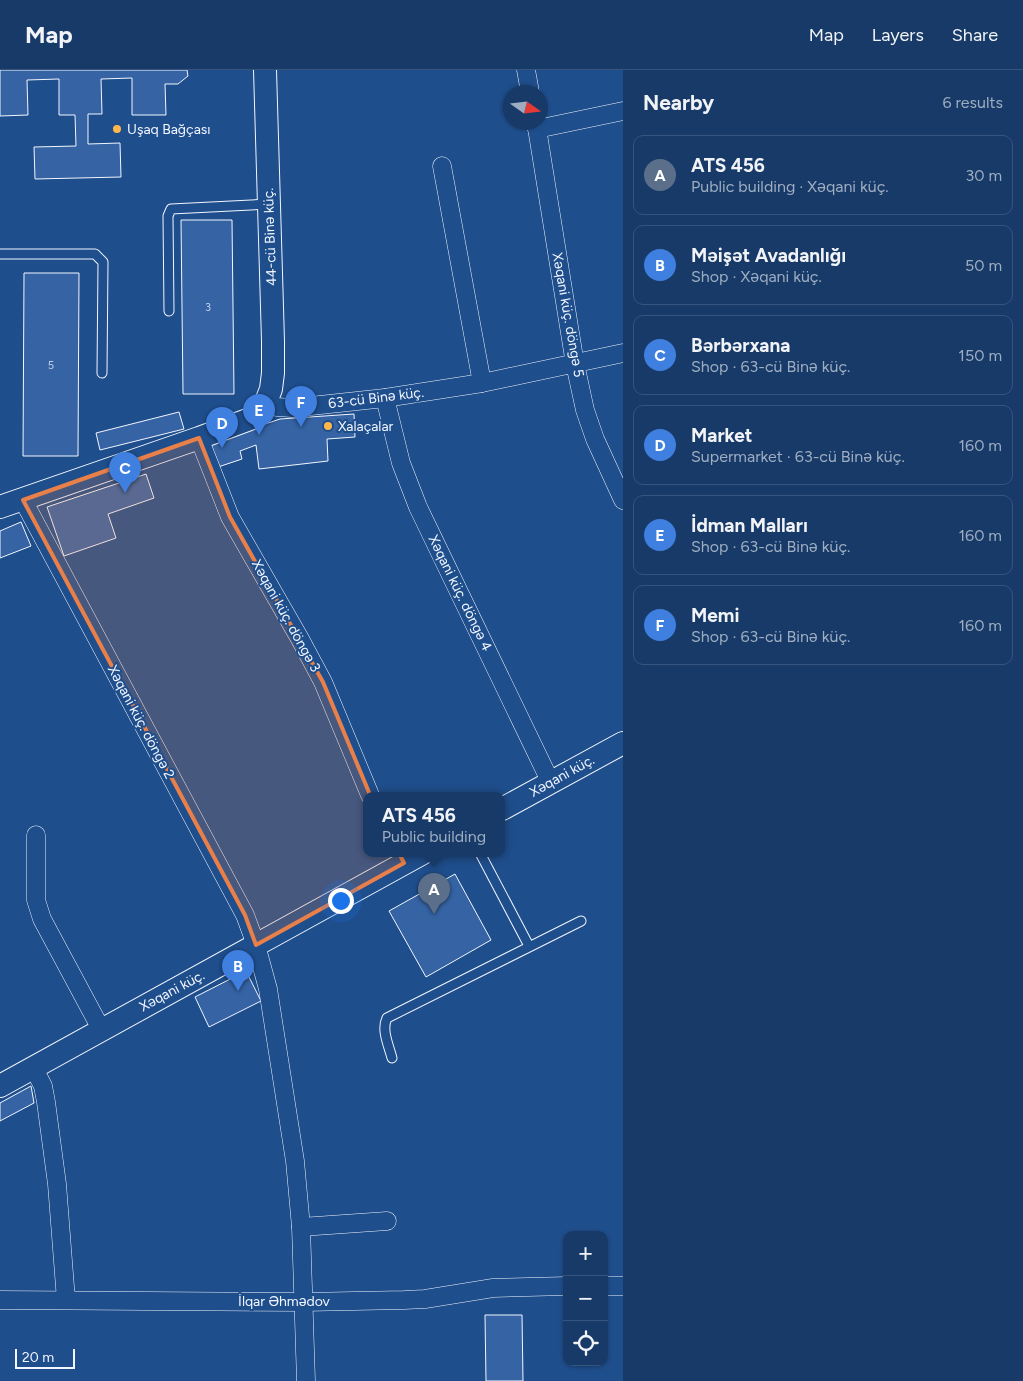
<!DOCTYPE html>
<html lang="en">
<head>
<meta charset="utf-8">
<style>
  body { margin:0; font-family:Figtree,sans-serif; background:#244571; color:#f1f3f6 }
  .controls { position:absolute; right:15px; bottom:15px; display:grid; overflow:hidden; border-radius:10px; box-shadow:0 1px 4px #0004 }
  .controls button { width:45px; height:45px; display:grid; place-items:center; padding:0; border:0; border-bottom:1px solid #36547d; background:#173a69; color:#f1f3f6; font:25px sans-serif }
  .compass { position:absolute; left:503px; top:15px; width:45px; height:45px; border-radius:50%; background:#173a69; box-shadow:0 1px 4px #0004; rotate:104deg }
  .scale { position:absolute; left:15px; bottom:12px; width:60px; box-sizing:border-box; padding-left:5px; border:2px solid #f2f6ff; border-top:0; font-size:14px; line-height:18px; white-space:nowrap; color:#f2f6ff; -webkit-text-stroke:4px #1f4e8c; paint-order:stroke }
  .you { position:absolute; left:340px; top:830px; width:18px; height:18px; margin:-12px; border:4px solid #fff; border-radius:50%; background:#1a73e8; box-shadow:0 0 0 8px #1a73e833 }
  .badge { display:grid; place-items:center; width:32px; height:32px; border-radius:50%; background:#bca0f2; color:#fff; font-size:16px; font-weight:700 }
  .pin { position:absolute; translate:-50% -41px; filter:drop-shadow(0 1px 2px #0008) }
  .pin::after { content:''; position:absolute; top:26px; width:18px; height:15px; background:inherit; clip-path:polygon(0 0,100% 0,50% 100%) }
  .popup { position:absolute; left:363px; top:722px; width:142px; height:65px; box-sizing:border-box; display:grid; place-content:center; border-radius:10px; background:#173a69; filter:drop-shadow(0 1px 4px #0005); font-size:16px; white-space:nowrap; color:#9eadc0 }
  .popup b { font-size:19px; color:#f1f3f6 }
  .popup::after { content:''; position:absolute; left:50%; top:100%; margin-left:-10px; border:10px solid transparent; border-top-color:#173a69 }
  .list { margin:0; padding:0; list-style:none }
  h2 { display:flex; justify-content:space-between; align-items:center; height:65px; margin:0; padding:0 20px; font-size:21px }
  h2 small { font-size:16px; font-weight:400; color:#9eadc0 }
  .list li { display:grid; grid-template-columns:32px 1fr auto; gap:15px; align-items:center; box-sizing:border-box; height:80px; margin:0 10px 10px; padding:0 10px; border:1px solid #36547d; border-radius:10px }
  .list b { display:block; font-size:19px; white-space:nowrap }
  .list p { margin:0; font-size:16px; white-space:nowrap; color:#9eadc0 }
  .list em { font-size:16px; font-style:normal; color:#9eadc0 }
  .icon { flex:none; width:28px; height:28px; fill:none; stroke:currentColor; stroke-width:2; stroke-linecap:round; stroke-linejoin:round }
  .map { position:relative; flex:none; width:623px; height:1311px; overflow:hidden }
  header { display:flex; align-items:center; gap:30px; box-sizing:border-box; height:70px; padding:0 25px; background:#173a69; border-bottom:1px solid #36547d }
  header strong { font-size:24px }
  nav { display:flex; gap:28px; margin-inline-start:auto; font-size:18px }
  main { display:flex }
  aside { flex:1; background:#173a69 }
  .map>svg:first-child { display:block }
  .building { fill:#3563a3; stroke:#f2f6ff }
  .lines { fill:none; stroke-linecap:round; stroke-linejoin:round }
  .service-casing { stroke:#f2f6ff; stroke-width:11 }
  .minor-casing { stroke:#f2f6ff; stroke-width:19 }
  .tertiary-casing { stroke:#f2f6ff; stroke-width:24 }
  .service { stroke:#1f4e8c; stroke-width:9 }
  .minor { stroke:#1f4e8c; stroke-width:18 }
  .tertiary { stroke:#1f4e8c; stroke-width:22 }
  .marked { fill:#ea8049; fill-opacity:0.2; stroke:#ea8049; stroke-width:4; stroke-linejoin:round }
  .poi-dot { fill:#ffb74d; stroke:#1f4e8c; stroke-width:2 }
  .labels { text-anchor:middle; dominant-baseline:central; stroke-width:4; stroke-linejoin:round; paint-order:stroke }
  .number-label { font-size:11px; fill:#c3d1e8 }
  .poi-label { font-size:14px; fill:#f2f6ff; stroke:#1f4e8c; text-anchor:start }
  .street-label { font-size:14px; fill:#f2f6ff; stroke:#1f4e8c }
</style>
</head>
<body>
<header>
<strong>Map</strong>
<nav><a>Map</a><a>Layers</a><a>Share</a></nav>
</header>
<main>
<div class="map">
<svg width="623" height="1311" viewBox="0 0 623 1311">
  <rect width="100%" height="100%" fill="#1f4e8c"/>
  <g class="building">
    <polygon points="0,0 187,0 188,6 178,14 165,14 166,45 132,45 132,8 101,9 102,44 88,44 88,74 120,73 121,107 35,109 34,77 76,76 75,45 59,45 59,9 27,10 28,45 0,46"/>
    <polygon points="181,150 232,150 234,324 183,324"/>
    <polygon points="24,203 79,203 78,386 23,386"/>
    <polygon points="179,342 184,359 100,380 96,363"/>
    <polygon points="354,344 355,367 327,369 328,391 259,399 256,375 240,381 242,389 218,397 208,373 280,349"/>
    <polygon points="146,404 154,428 108,444 116,468 64,486 47,437"/>
    <polygon points="21,452 31,476 0,488 0,461"/>
    <polygon points="455,804 491,870 426,907 389,841"/>
    <polygon points="246,901 261,931 209,957 195,927"/>
    <polygon points="31,1016 34,1033 0,1051 0,1033"/>
    <polygon points="485,1245 522,1245 523,1311 486,1311"/>
  </g>
  <g class="lines">
    <g class="service-casing">
      <g id="service">
        <polyline points="0,184 95,184 103,192 102,303"/>
        <polyline points="169,241 168,146 171,139 269,134"/>
        <polyline points="480,783 529,876"/>
        <path d="M392,988c-3,-12 -11,-28 -5,-40l194,-97"/>
      </g>
    </g>
    <g class="minor-casing">
      <g id="minor">
        <polyline points="526,0 530,22"/>
        <polyline points="536,52 575,294 585,340 595,369 623,430"/>
        <polyline points="537,59 623,41"/>
        <polyline points="442,96 482,313"/>
        <polyline points="385,328 401,393 418,437 551,713"/>
        <polyline points="266,332 277,337 292,338 385,328 482,313 623,283"/>
        <polyline points="199,368 230,447 300,569 323,612 370,725"/>
        <polyline points="23,430 245,845 256,875 268,919 295,1091 301,1157 306,1311"/>
        <polyline points="36,765 36,830 42,849 101,959"/>
        <polyline points="33,997 43,1016 46,1032 57,1114 66,1230"/>
        <polyline points="301,1157 387,1151"/>
        <polyline points="604,1216 623,1216"/>
        <polyline points="0,1230 304,1232 404,1230 425,1229 493,1218 567,1216"/>
      </g>
    </g>
    <g class="tertiary-casing">
      <g id="tertiary">
        <polyline points="0,437 199,368 250,349 259,342 266,332 271,319 273,303 273,271 265,0"/>
        <polyline points="502,739 623,673"/>
        <polyline points="0,1016 423,783"/>
      </g>
    </g>
    <use href="#service" class="service"/>
    <use href="#minor" class="minor"/>
    <use href="#tertiary" class="tertiary"/>
  </g>
  <path class="marked" d="M199,368l31,79 93,165 50,120 31,61 -148,82 -11,-30 -222,-415z"/>
  <g class="poi-dot">
    <circle cx="117" cy="59" r="5"/>
    <circle cx="328" cy="356" r="5"/>
  </g>
  <g class="labels">
    <g class="number-label">
      <text x="208" y="237">3</text>
      <text x="51" y="295">5</text>
    </g>
    <g class="poi-label">
      <text x="127" y="59">Uşaq Bağçası</text>
      <text x="338" y="356">Xalaçalar</text>
    </g>
    <g class="street-label">
      <text transform="translate(270 167) rotate(-92)">44-cü Binə küç.</text>
      <text transform="translate(568 245) rotate(80)">Xəqani küç. döngə 5</text>
      <text transform="translate(376 328) rotate(-7)">63-cü Binə küç.</text>
      <text transform="translate(460 523) rotate(64)">Xəqani küç. döngə 4</text>
      <text transform="translate(286 546) rotate(61)">Xəqani küç. döngə 3</text>
      <text transform="translate(141 652) rotate(62)">Xəqani küç. döngə 2</text>
      <text transform="translate(562 706) rotate(-29)">Xəqani küç.</text>
      <text transform="translate(172 921) rotate(-28)">Xəqani küç.</text>
      <text x="284" y="1231">İlqar Əhmədov</text>
    </g>
  </g>
</svg>
<div class="controls">
<button>+</button>
<button>−</button>
<button><svg class="icon" aria-label="locate" viewBox="0 0 24 24"><circle cx="12" cy="12" r="6"/><path d="M12 2v4M12 18v4M2 12h4M18 12h4"/></svg></button>
</div>
<svg class="compass" viewBox="-18 -18 36 36"><path d="M0-13l5 13h-10z" fill="#e53935"/><path d="M0 13l5-13h-10z" fill="#9eadc0"/></svg>
<div class="scale">20 m</div>
<div class="you"></div>
<div class="pin badge" style="left:434px;top:844px;background:#5c6f8a">A</div>
<div class="popup"><b>ATS 456</b>Public building</div>
<div class="pin badge" style="left:238px;top:921px;background:#3f7fe0">B</div>
<div class="pin badge" style="left:125px;top:423px;background:#3f7fe0">C</div>
<div class="pin badge" style="left:222px;top:378px;background:#3f7fe0">D</div>
<div class="pin badge" style="left:259px;top:365px;background:#3f7fe0">E</div>
<div class="pin badge" style="left:301px;top:357px;background:#3f7fe0">F</div>
</div>
<aside>
<h2>Nearby<small>6 results</small></h2>
<ul class="list">
<li><span class="badge" style="background:#5c6f8a">A</span><div><b>ATS 456</b><p>Public building · Xəqani küç.</p></div><em>30 m</em></li>
<li><span class="badge" style="background:#3f7fe0">B</span><div><b>Məişət Avadanlığı</b><p>Shop · Xəqani küç.</p></div><em>50 m</em></li>
<li><span class="badge" style="background:#3f7fe0">C</span><div><b>Bərbərxana</b><p>Shop · 63-cü Binə küç.</p></div><em>150 m</em></li>
<li><span class="badge" style="background:#3f7fe0">D</span><div><b>Market</b><p>Supermarket · 63-cü Binə küç.</p></div><em>160 m</em></li>
<li><span class="badge" style="background:#3f7fe0">E</span><div><b>İdman Malları</b><p>Shop · 63-cü Binə küç.</p></div><em>160 m</em></li>
<li><span class="badge" style="background:#3f7fe0">F</span><div><b>Memi</b><p>Shop · 63-cü Binə küç.</p></div><em>160 m</em></li>
</ul>
</aside>
</main>
</body>
</html>
